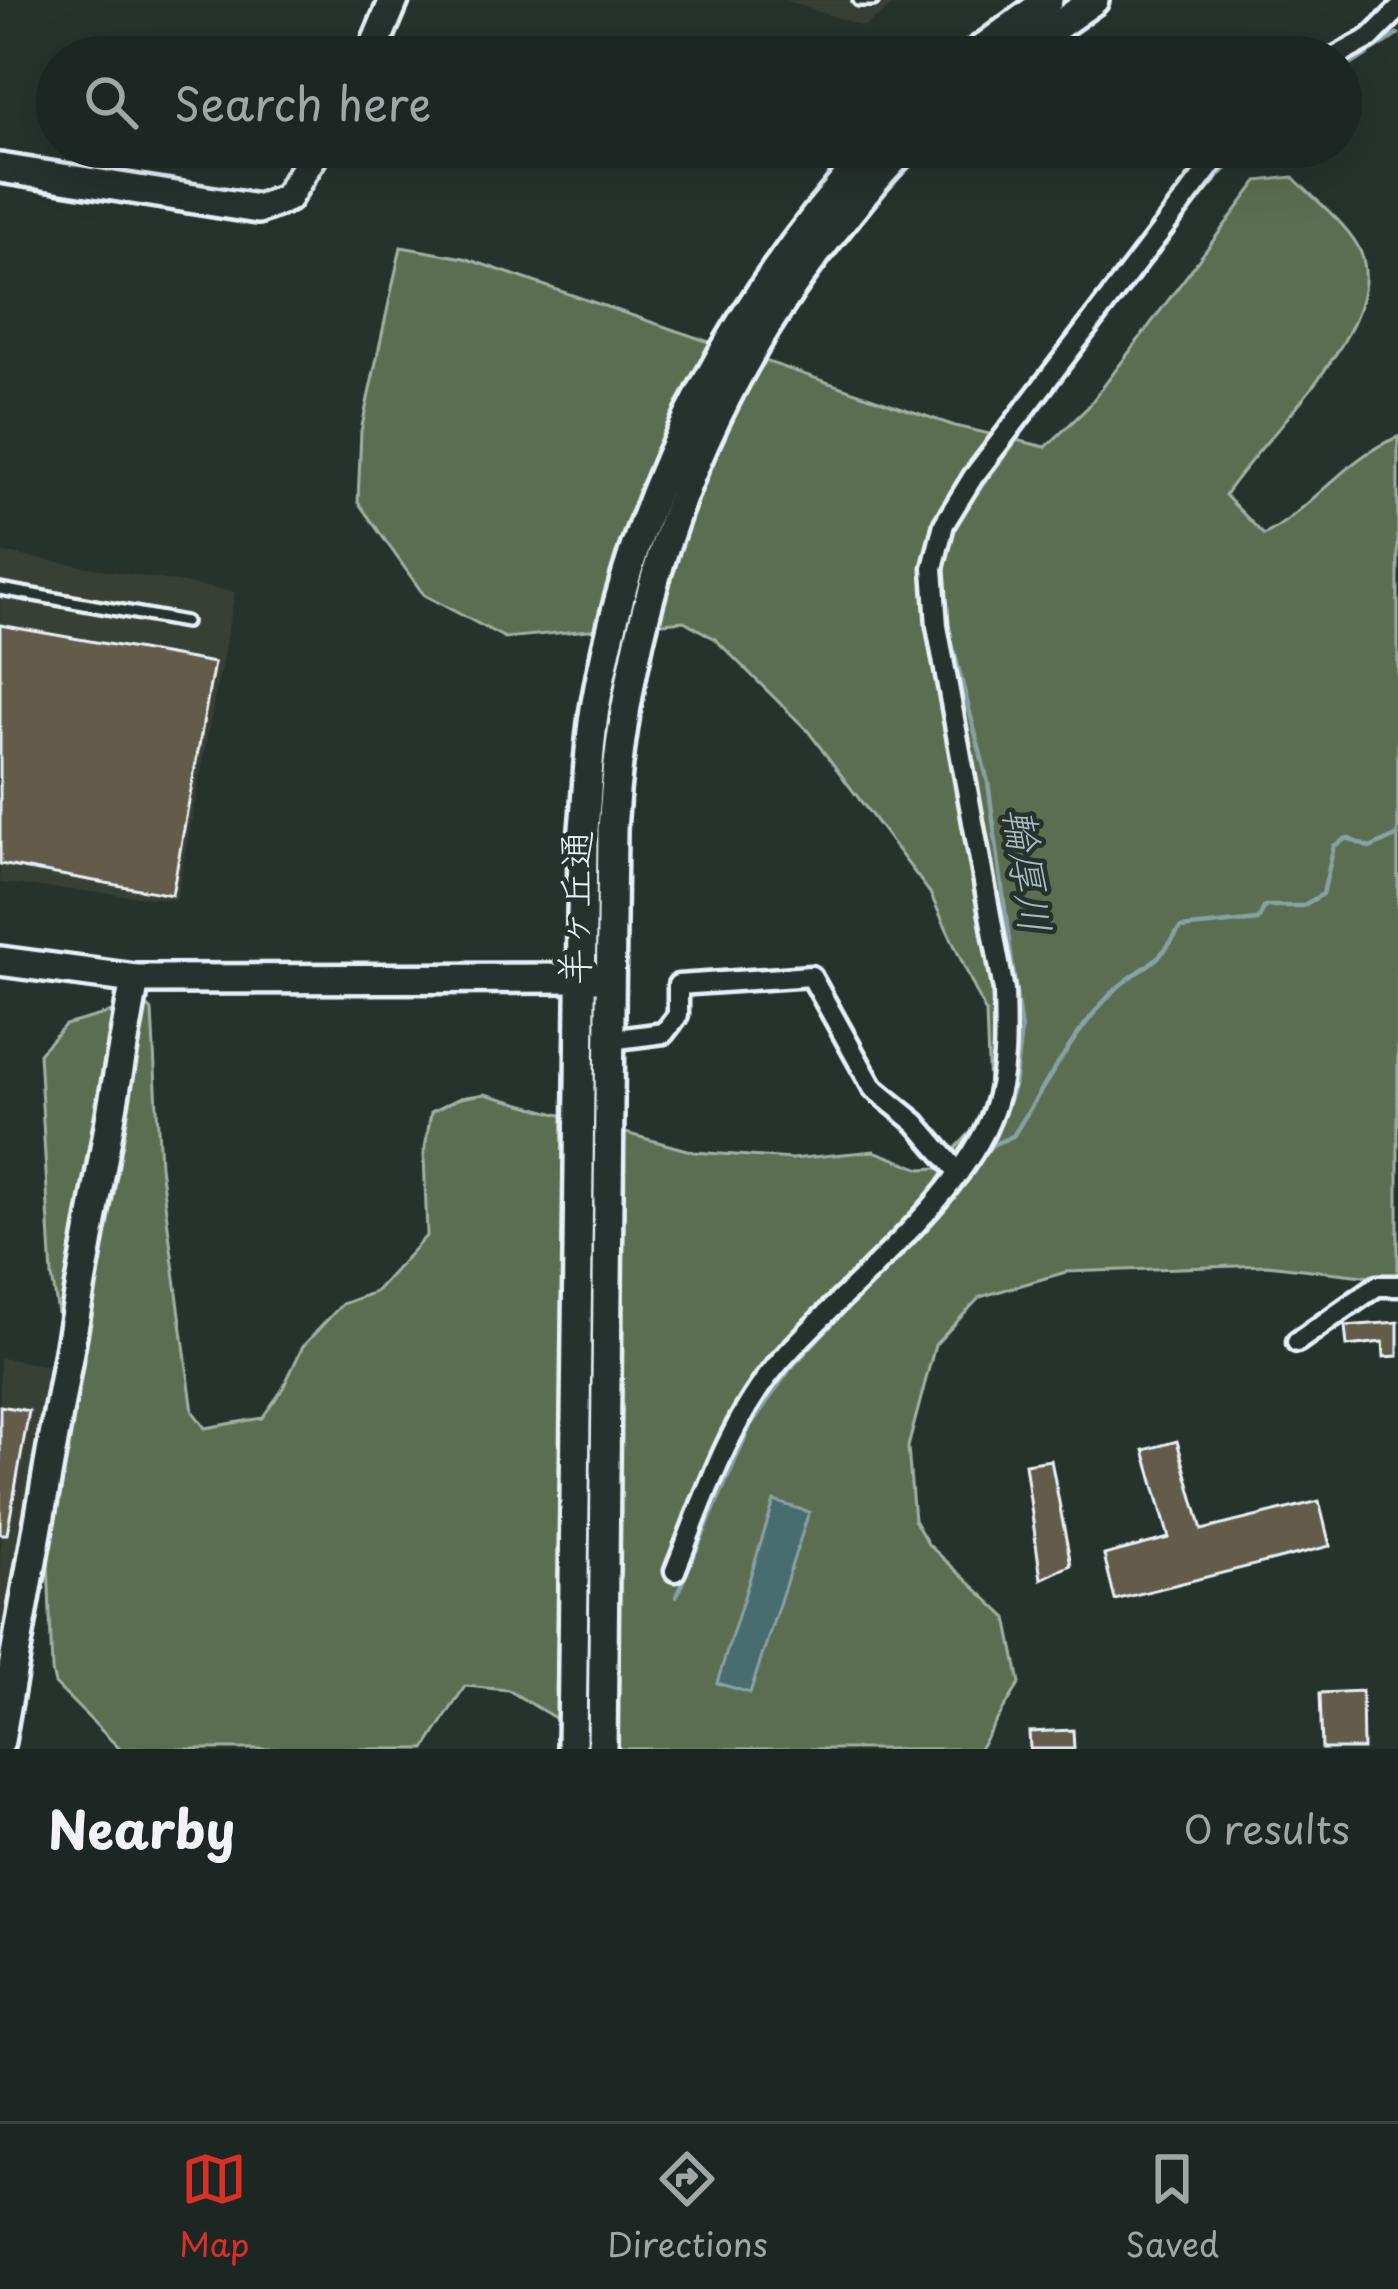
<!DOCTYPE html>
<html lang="en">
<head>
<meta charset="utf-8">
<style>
  body { margin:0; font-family:"Playpen Sans","Klee One",sans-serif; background:#29322f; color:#f1f3f6 }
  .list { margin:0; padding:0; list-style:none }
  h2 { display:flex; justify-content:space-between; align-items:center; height:156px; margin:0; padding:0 48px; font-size:51px }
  h2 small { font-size:39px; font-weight:400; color:#a0a5a5 }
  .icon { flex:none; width:66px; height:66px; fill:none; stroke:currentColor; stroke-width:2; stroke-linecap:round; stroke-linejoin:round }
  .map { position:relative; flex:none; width:1398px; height:1749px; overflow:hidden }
  .search { position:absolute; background:#1c2622; box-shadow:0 12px 48px #0002; left:36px; right:36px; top:36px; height:132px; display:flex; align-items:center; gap:30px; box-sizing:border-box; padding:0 42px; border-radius:66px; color:#a0a5a5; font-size:45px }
  .sheet { height:372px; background:#1c2622 }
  nav { display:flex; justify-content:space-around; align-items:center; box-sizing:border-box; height:168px; border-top:3px solid #3a4340; background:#1c2622; font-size:33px; color:#a0a5a5 }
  nav a { display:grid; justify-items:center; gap:6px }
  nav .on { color:#d93025 }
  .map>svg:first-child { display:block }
  .built { fill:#383f36 }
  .green { fill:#5b6e51; stroke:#a2b0a4; stroke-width:3 }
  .water { fill:#486c6e; stroke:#88a1a5; stroke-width:3 }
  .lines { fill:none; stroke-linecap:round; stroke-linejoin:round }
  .stream { stroke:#88a1a5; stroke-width:4.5 }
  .building { fill:#635c4c; stroke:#e8f1f8; stroke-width:3 }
  .lane-casing { stroke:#e8f1f8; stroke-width:18 }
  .street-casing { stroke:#e8f1f8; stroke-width:27 }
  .secondary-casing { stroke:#e8f1f8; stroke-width:36 }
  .lane { stroke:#26332d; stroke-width:9 }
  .street { stroke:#26332d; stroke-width:18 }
  .secondary { stroke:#26332d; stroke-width:27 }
  .labels { text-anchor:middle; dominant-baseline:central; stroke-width:9; stroke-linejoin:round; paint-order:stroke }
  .street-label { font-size:39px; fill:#e8f1f8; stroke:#26332d }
  .water-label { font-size:42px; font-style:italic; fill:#a8bcc1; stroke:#26332d }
</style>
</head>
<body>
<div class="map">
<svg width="1398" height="1749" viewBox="0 0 1398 1749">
  <rect width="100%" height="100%" fill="#26332d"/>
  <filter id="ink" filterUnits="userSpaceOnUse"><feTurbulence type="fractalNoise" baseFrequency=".00833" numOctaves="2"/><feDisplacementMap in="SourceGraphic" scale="24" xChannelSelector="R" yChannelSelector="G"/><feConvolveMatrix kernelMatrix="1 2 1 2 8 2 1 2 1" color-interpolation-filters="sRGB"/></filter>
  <g filter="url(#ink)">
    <g class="built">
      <polygon points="785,0 900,0 864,27"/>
      <polygon points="0,552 235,592 176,900 0,883"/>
      <polygon points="0,1358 49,1366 0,1646"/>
    </g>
    <path class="green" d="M1293,177c19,21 58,49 68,76 29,73 -97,182 -136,242l39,40c49,-27 82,-78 134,-98v843l-131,-15 -201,7 -86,25 -45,48 -27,102 6,73 14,24 79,74 13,65 -41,66h-372l-99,-59 -43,-4 -40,63h-305l-65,-65 -3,-13 -7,-196 28,-69 -21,-130 -13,-223 26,-28 79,-22 8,8 8,155 33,246 12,16 57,-10 20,-28 21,-44 39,-42 33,-12 52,-57 -3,-81 7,-42 29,-14 25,-4 209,58 98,7 82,-8 47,18 16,-1 45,-48 7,-30 -3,-77 -56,-120 -122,-162 -93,-92 -31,-18 -179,17 -81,-43 -66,-93 3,-71 40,-184 63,11 491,168 91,21 42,-40 170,-226z"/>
    <polygon class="water" points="774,1501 809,1512 750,1693 717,1683"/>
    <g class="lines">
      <g class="stream">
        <polyline points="1341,71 1398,34"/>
        <polyline points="960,515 1188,211 1245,147"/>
        <path d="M992,1145l21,-9c29,-46 58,-99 95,-139 29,-32 45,-23 72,-69l78,-8 7,-14h37l21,-12 11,-48 13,-8 23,10 28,-13"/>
        <polyline points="923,1229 992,1145 1014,1087 1021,1030 988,782 945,617"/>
        <polyline points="676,1597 750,1426 790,1369 869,1284"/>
      </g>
    </g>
    <g class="building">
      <polygon points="0,625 214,663 172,895 0,864"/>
      <polygon points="1398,1322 1398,1356 1384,1357 1383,1342 1347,1346 1345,1326"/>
      <polygon points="0,1406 29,1411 7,1534 0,1534"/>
      <polygon points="1177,1441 1202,1530 1319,1501 1330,1546 1115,1600 1104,1555 1169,1538 1144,1450"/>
      <polygon points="1051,1460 1071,1565 1041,1579 1025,1464"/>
      <polygon points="1362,1691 1363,1749 1322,1749 1320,1693"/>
      <polygon points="1073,1730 1074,1749 1030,1749 1029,1732"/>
    </g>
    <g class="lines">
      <g class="lane-casing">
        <g id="lane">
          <polyline points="859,0 873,0"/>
          <polyline points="0,589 185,622"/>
        </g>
      </g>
      <g class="street-casing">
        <g id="street">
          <polyline points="1335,57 1370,38 1398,10"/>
          <polyline points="610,1040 664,1033 678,1015 678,985 811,976 873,1088 916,1123 959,1173"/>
          <polyline points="1297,1342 1377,1286 1398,1286"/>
          <path d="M675,1571c28,-69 52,-146 101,-205 63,-74 187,-166 218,-257 13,-39 11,-77 10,-118l-67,-365 -4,-58 11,-44 29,-47 252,-330"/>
        </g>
      </g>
      <g class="secondary-casing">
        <g id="secondary">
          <polyline points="370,57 394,0"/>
          <polyline points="971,57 1048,0"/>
          <polyline points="1013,57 1094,0"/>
          <polyline points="0,168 258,209 287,198 318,147"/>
          <polyline points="0,961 135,979 595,978"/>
          <polyline points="0,1741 135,979"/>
          <path d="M572,1749l11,-910c5,-45 5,-92 13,-136 37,-213 134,-397 278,-556"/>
          <path d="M602,1749l10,-920c14,-216 82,-421 217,-592 25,-30 49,-64 78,-90"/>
        </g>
      </g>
      <use href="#lane" class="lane"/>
      <use href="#street" class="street"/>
      <use href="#secondary" class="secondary"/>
    </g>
  </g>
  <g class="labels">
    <g class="street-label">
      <text transform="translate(573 908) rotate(-89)">羊ヶ丘通</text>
    </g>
    <g class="water-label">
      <text transform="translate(1030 870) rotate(82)">輪厚川</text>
    </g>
  </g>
</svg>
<div class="search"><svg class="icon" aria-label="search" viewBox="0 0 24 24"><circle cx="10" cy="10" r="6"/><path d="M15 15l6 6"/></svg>Search here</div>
</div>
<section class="sheet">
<h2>Nearby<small>0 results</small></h2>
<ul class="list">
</ul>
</section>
<nav>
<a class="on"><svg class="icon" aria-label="map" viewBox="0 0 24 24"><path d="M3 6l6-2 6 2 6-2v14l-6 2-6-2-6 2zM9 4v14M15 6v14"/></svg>Map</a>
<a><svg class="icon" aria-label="directions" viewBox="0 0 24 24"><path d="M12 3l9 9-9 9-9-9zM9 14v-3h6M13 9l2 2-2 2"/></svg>Directions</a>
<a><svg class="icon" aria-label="saved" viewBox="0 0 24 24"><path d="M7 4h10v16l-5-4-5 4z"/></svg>Saved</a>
</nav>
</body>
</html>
